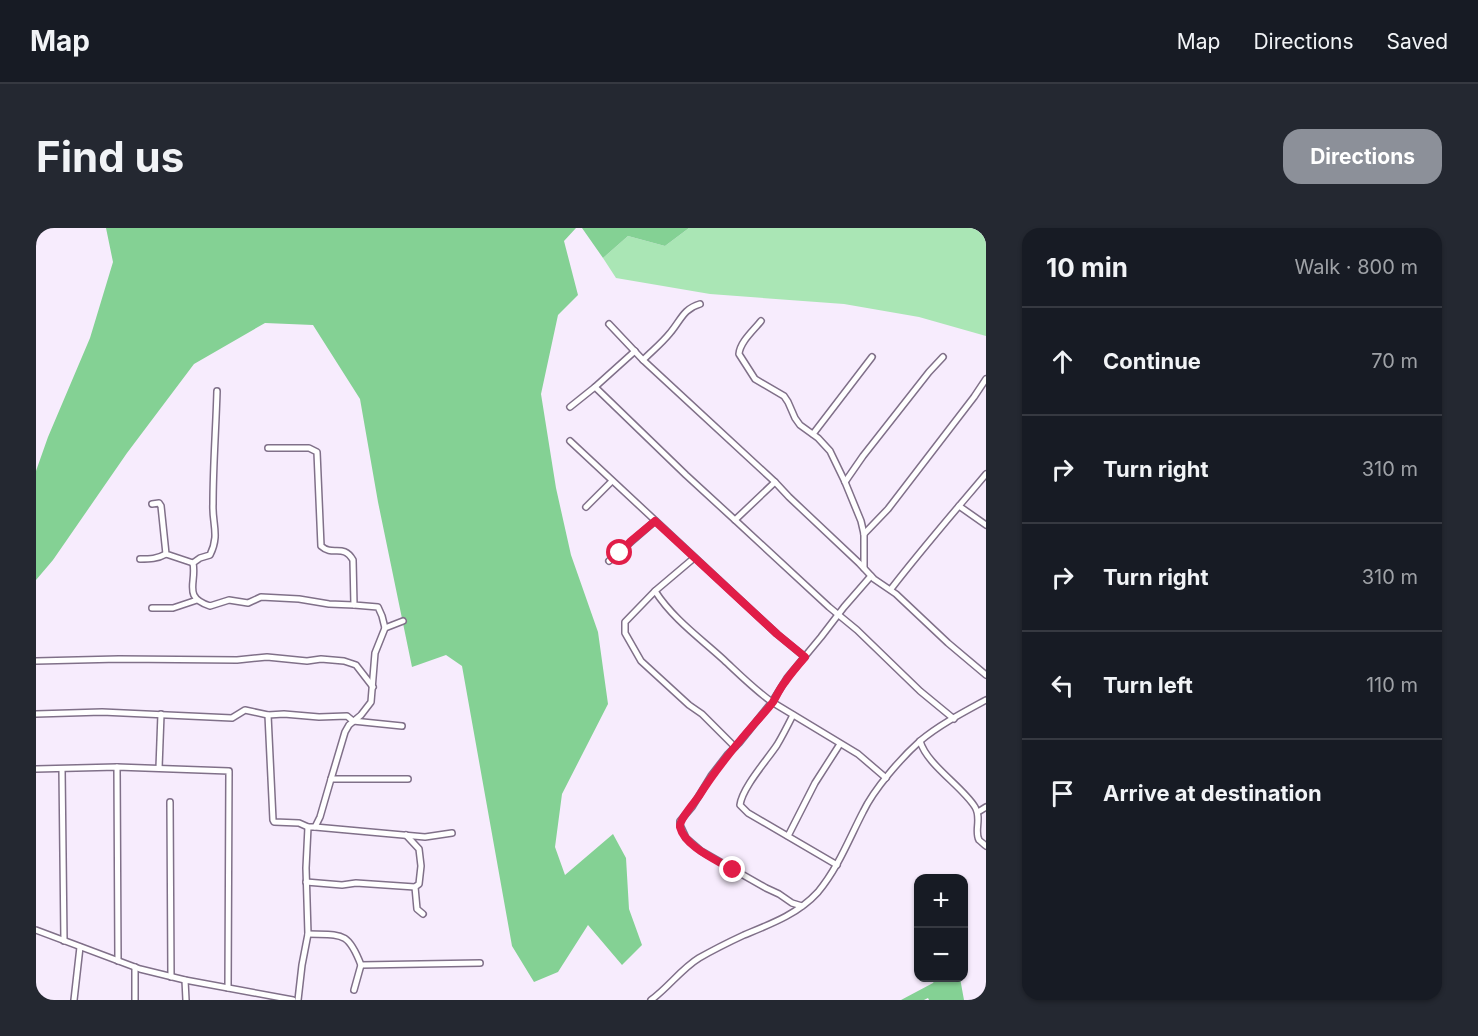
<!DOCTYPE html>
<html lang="en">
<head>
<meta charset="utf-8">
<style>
  body { margin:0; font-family:Inter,sans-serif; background:#242831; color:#f1f3f6 }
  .controls { position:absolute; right:18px; bottom:18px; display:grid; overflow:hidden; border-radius:12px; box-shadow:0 2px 4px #0004 }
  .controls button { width:54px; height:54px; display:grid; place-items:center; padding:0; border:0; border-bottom:2px solid #363941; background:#171b24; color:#f1f3f6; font:30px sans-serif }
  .stop { position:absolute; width:18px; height:18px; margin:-14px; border:4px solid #e11d48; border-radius:50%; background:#fff }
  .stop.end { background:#e11d48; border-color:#fff; box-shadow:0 2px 6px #0008 }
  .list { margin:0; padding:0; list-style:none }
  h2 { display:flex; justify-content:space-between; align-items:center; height:78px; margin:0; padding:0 24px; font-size:26px }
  h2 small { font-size:20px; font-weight:400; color:#9ea1a6 }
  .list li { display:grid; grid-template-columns:39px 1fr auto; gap:18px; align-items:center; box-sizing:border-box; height:108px; padding:0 24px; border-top:2px solid #363941 }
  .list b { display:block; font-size:22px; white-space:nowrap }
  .list em { font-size:20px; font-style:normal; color:#9ea1a6 }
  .icon { flex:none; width:33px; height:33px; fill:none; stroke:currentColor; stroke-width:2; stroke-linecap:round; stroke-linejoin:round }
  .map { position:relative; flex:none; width:950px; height:772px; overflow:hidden; border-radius:18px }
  header { display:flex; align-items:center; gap:36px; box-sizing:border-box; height:84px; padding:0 30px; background:#171b24; border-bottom:2px solid #363941 }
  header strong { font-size:28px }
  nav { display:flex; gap:33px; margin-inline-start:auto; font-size:21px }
  .intro { display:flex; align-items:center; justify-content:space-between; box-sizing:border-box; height:144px; padding:0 36px }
  h1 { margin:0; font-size:42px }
  .button { padding:15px 27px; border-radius:18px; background:#8c9099; color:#fff; font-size:21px; font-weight:700 }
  main { display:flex; gap:36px; padding:0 36px }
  aside { flex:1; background:#171b24; border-radius:18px; box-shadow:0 2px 4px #0004 }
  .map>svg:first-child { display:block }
  .green { fill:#aae6b5 }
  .forest { fill:#84d194 }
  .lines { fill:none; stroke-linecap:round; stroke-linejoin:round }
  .minor-casing { stroke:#807089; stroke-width:8 }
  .minor { stroke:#fff; stroke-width:5 }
  .route { stroke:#e11d48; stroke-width:8 }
</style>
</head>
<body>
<header>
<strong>Map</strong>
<nav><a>Map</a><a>Directions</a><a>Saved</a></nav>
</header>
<div class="intro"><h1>Find us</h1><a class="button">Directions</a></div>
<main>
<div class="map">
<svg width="950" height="772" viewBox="0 0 950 772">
  <rect width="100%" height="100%" fill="#f7ecfd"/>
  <polygon class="green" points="653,0 950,0 950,108 883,89 808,76 674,66 580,50 567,30 592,8 629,18"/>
  <g class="forest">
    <polygon points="70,0 540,0 528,13 542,67 522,87 505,166 520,260 535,327 562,404 572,476 526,566 519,619 529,647 577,606 590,630 593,681 606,717 586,737 552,697 522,744 498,754 476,718 426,438 410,427 376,439 342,274 324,171 277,97 229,95 158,136 91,225 17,332 0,352 0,243 12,209 54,110 77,34"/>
    <polygon points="546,0 653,0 629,18 592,8 567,30"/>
    <polygon points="900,750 924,750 928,772 893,772 892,770 888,772 865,772 897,755"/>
  </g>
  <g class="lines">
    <g class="minor-casing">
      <g id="minor">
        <path d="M725,93c-8,10 -21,21 -22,33l16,25 29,17 4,6 7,16 5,7 18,13 12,13 15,31 16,39 3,13v34"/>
        <polyline points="573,96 607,132 739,254 753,269 823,335 838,351 860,366 912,415 950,447"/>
        <path d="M607,132c9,-9 19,-17 27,-27 11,-13 13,-24 30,-29"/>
        <polyline points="559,159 599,123"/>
        <path d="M181,163c-1,37 -4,75 -4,113 -1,20 7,31 -3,51l-10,3 -7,5c4,20 -11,34 17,43l19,-6 19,3 13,-6 38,2 30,5 25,1"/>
        <polyline points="534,179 559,159 650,247 699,292"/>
        <polyline points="777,206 836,129"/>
        <polyline points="534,213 741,406 769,429"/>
        <path d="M232,220h41l8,4 4,94c12,11 22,-3 32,14l1,45 24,2 4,9 3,12"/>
        <polyline points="739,254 699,292 793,379 821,402 884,463 918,491"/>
        <polyline points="809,254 827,228 893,144 907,129"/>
        <polyline points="116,276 123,275 125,278 130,326 157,335"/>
        <polyline points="923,278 950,297"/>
        <polyline points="550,279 576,253"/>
        <polyline points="828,306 852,281 938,169 950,151"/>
        <polyline points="658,330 619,363 589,394 589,405 605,433 653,477 666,486 699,519"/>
        <path d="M104,331c10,0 17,0 26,-5"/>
        <polyline points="573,333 619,293"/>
        <polyline points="835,348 808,379 785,409 751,450 736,474 822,526 850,550"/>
        <path d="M855,361c30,-39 63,-77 95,-115"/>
        <path d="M619,363c18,28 45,47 69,69 15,14 31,30 48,42l-33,41 -11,11 -17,22 -19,31 -12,14v4l6,13 15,13 65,37 13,6 13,9 10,3"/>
        <polyline points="116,380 137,380 161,372"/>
        <polyline points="0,433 83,431 201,432 231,429 271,433 285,431 308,433 320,437 337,459"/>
        <polyline points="0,486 66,484 196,490 209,482 232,487 248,486 283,489 311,488 317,493 366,498"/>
        <polyline points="232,487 237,592 238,594 263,595 272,599 279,599 284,589 295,551 372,551"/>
        <path d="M757,487c-5,10 -10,20 -16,30 -10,15 -35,43 -37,60l8,8 89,52"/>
        <path d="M884,513c7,24 42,45 55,66 7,11 -1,24 4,33 1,1 6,5 7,6"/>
        <polyline points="81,539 82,733"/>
        <polyline points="123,540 125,486"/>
        <polyline points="0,541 81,539 193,543 192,760"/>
        <polyline points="26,541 28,713"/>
        <polyline points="295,551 309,504 313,497 325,487 335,474 339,425 349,400 367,393"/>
        <polyline points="134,574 135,749"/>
        <polyline points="942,584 950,579"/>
        <polyline points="279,599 389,609 416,605"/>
        <polyline points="370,607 383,621 385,638 383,656 379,659 381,681 387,686"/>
        <polyline points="752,608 779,555 804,516"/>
        <polyline points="270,654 306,657 320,655 379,659"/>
        <polyline points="0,702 104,741 149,752 257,772"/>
        <path d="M272,706c34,1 40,-3 53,31l119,-2"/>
        <polyline points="99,739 99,772"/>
        <polyline points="149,752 150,772"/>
        <polyline points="318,762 325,737"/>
        <polyline points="38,772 44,719"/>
        <polyline points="262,772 266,737 272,706 270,640 272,599"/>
        <path d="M615,772c17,-12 30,-31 48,-42 14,-8 30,-16 45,-23 27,-11 54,-21 74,-43 20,-24 31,-53 45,-80 11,-23 38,-54 57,-71 19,-16 44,-29 66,-41"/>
      </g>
    </g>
    <use href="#minor" class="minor"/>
  </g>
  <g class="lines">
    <path class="route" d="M584,325l11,-12 24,-20 122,113 28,23c-7,8 -14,16 -20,25 -5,6 -8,13 -12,20 -5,7 -12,14 -18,21 -20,23 -40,47 -56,73 -5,7 -20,24 -19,31 5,20 37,33 53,43"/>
  </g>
</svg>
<div class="controls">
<button>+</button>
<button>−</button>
</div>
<div class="stop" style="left:584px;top:325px"></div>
<div class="stop end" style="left:697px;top:642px"></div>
</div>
<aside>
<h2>10 min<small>Walk · 800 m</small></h2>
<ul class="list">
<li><svg class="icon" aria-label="ahead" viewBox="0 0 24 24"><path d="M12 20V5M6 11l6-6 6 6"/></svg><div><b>Continue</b></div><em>70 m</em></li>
<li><svg class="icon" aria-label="right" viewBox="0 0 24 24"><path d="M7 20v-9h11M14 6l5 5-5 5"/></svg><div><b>Turn right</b></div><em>310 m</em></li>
<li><svg class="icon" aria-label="right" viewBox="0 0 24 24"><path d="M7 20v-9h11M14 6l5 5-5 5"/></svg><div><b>Turn right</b></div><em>310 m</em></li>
<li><svg class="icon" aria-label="left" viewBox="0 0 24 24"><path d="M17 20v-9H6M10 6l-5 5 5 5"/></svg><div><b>Turn left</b></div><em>110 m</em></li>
<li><svg class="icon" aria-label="arrive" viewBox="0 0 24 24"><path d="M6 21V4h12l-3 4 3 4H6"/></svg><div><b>Arrive at destination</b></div></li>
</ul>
</aside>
</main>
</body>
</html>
